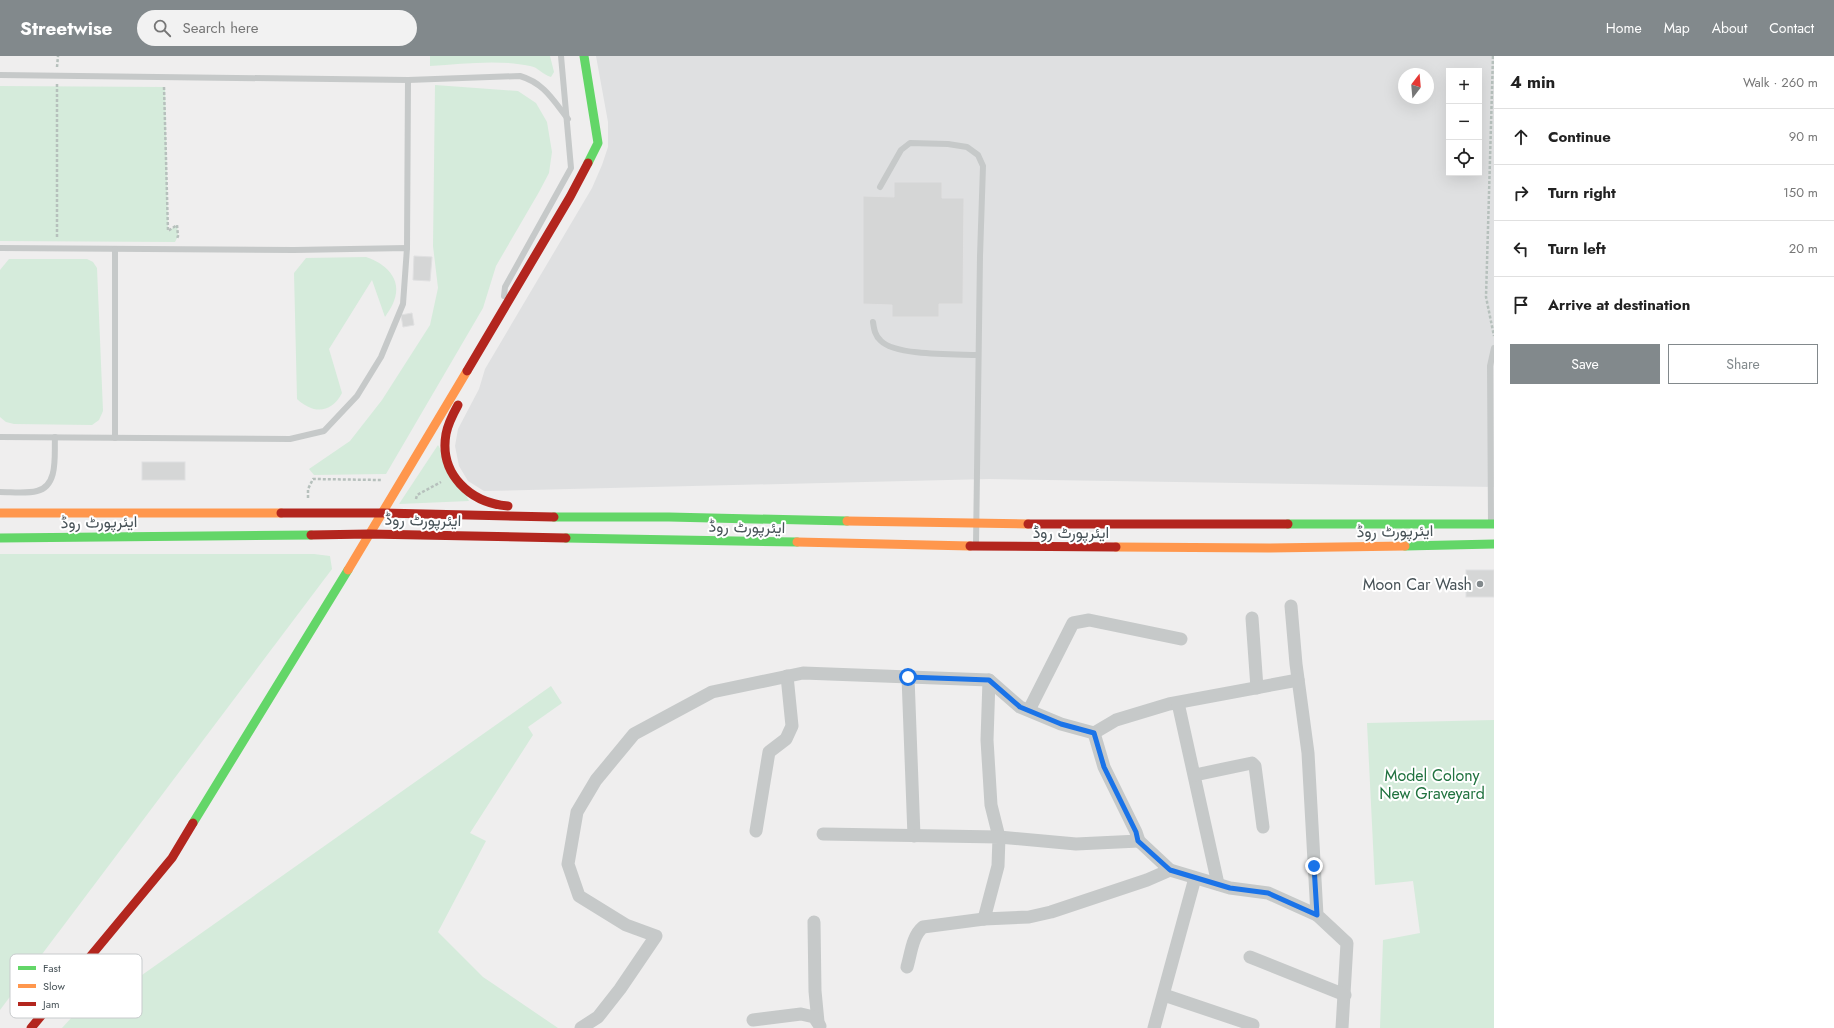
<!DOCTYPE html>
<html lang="en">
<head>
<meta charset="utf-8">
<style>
  body { margin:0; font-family:Jost,Vazirmatn,sans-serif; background:#f2f2f2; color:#222 }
  .controls { position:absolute; right:12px; top:12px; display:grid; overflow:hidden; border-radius:0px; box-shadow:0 4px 16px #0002 }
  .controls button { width:36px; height:36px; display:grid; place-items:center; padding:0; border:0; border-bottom:1px solid #e0e0e0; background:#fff; color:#222; font:20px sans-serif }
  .compass { position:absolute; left:1398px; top:12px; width:36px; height:36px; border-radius:50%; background:#fff; box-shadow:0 4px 16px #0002; rotate:16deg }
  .stop { position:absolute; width:12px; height:12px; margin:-9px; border:3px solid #1a73e8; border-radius:50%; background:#fff }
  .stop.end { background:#1a73e8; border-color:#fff; box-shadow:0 1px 4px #0008 }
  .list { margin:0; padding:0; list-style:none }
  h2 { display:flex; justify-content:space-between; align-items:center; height:52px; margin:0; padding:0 16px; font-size:17px }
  h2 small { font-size:13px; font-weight:400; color:#767676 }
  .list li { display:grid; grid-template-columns:26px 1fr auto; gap:12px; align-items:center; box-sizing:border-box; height:56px; padding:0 16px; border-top:1px solid #e0e0e0 }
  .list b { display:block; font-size:15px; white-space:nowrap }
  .list em { font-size:13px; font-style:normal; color:#767676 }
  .actions { display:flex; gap:8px; padding:12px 16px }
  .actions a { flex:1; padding:9px 0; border:1px solid #82898c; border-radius:0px; text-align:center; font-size:14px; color:#82898c }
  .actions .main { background:#82898c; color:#fff }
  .icon { flex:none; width:22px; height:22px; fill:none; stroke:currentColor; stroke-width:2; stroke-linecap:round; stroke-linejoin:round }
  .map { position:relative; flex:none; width:1494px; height:972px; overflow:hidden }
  header { display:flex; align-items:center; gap:24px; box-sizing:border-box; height:56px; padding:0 20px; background:#82898c; color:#fff }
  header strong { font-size:19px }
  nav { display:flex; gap:22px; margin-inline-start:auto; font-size:14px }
  .search { width:280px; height:36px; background:#f2f2f2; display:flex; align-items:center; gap:10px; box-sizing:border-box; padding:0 14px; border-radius:22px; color:#767676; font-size:15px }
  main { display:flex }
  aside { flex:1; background:#fff }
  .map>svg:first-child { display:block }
  .airport { fill:#dfe0e1; fill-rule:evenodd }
  .green { fill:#d5ebdb }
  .building { fill:#d5d6d6; stroke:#e0e0e1 }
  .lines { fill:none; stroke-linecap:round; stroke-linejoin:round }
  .path { stroke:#b6c0bc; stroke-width:2.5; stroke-dasharray:3 2; stroke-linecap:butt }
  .lane { stroke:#c6c9c9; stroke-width:6 }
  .street { stroke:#c6c9c9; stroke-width:13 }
  .fast { stroke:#63d668; stroke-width:9 }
  .slow { stroke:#ff974d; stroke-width:9 }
  .jam { stroke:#b3261e; stroke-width:9 }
  .route { stroke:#1a73e8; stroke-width:5 }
  .poi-dot { fill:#82898c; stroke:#fff; stroke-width:1.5 }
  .labels { text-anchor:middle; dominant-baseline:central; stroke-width:4; stroke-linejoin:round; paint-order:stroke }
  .street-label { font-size:16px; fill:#485358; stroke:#fff }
  .poi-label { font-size:16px; fill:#485358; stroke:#fff; text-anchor:end }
  .park-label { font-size:16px; fill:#20723f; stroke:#fff }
  .key { fill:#fff; stroke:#c8cbcd; stroke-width:1 }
  .key-label { font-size:11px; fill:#485358 }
</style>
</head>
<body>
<header>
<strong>Streetwise</strong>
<div class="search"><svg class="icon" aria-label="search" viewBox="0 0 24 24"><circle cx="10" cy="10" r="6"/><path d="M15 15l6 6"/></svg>Search here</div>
<nav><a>Home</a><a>Map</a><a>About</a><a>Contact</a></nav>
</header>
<main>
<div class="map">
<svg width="1494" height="972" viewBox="0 0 1494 972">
  <rect width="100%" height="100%" fill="#efeeee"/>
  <path class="airport" d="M596,0h898v431l-505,-8 -505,12 -16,-10 -9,-15 -4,-20 3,-17 21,-40 6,-20 107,-181 10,-23 6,-18v-25zM1449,15h30v102h-30zM1404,18h24v24h-24z"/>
  <g class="green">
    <path d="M430,0h120l4,16 -3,5c-8,-2 -13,-10 -21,-11 -33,-7 -67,-2 -100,0z"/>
    <polygon points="435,29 518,35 536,47 547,66 552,96 549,117 539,136 496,210 483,252 386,418 314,419 309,413 350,385 382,344 430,269 438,232 433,190"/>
    <polygon points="0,30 165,31 168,175 177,169 178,180 175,186 0,185"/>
    <path d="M366,201c19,6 37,22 28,44 -2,6 -6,11 -9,16l-13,-37 -43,69 13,44c-11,21 -29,21 -45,6l-3,-126 12,-15z"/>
    <polygon points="9,203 87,203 93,206 97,212 103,355 99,364 92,369 14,368 6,366 0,361 0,214"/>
    <polygon points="438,389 469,445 399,448"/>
    <polygon points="0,498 314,498 330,500 332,513 0,954"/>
    <polygon points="551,630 562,647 528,671 533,679 470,777 486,785 438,876 483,921 558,972 62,972 94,937 108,943"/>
    <polygon points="1494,664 1494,972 1380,972 1383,884 1420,877 1413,825 1375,829 1367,667"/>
  </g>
  <g class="building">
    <polygon points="894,126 942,126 942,142 964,142 963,248 939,248 939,261 892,261 892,249 863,248 863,140 894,141"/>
    <polygon points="414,200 432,201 430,225 413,224"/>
    <polygon points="412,257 414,269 403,271 401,259"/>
    <rect x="142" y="406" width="43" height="18"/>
    <rect x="1466" y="514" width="28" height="27"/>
  </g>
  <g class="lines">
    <g class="path">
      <polyline points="1493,0 1486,241 1494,280"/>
      <polyline points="57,11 58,0"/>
      <polyline points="57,28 57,183"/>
      <polyline points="164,31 168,175 177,169 178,180 177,183"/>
      <polyline points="308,442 308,433 313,423 381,424"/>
      <polyline points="416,443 417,439 441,426"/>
    </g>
    <g class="lane">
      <path d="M0,19l408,5 112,-4c24,7 33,24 48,43"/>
      <polyline points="880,131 901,94 910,87 948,88 967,91 978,99 983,110 980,200 976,489"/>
      <polyline points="0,192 294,194 407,192 403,248 381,301 357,340 324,375 290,383 0,381"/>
      <polyline points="407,192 408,24"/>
      <polyline points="115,193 115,382"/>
      <polyline points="504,240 505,231 571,112 561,0"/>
      <path d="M873,266c1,7 2,14 8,19 15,15 75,13 97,14"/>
      <path d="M0,436c12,0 26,2 37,-1 22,-5 17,-37 18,-54"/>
      <polyline points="1491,466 1490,310 1494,292"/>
    </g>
    <g class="street">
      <polyline points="1291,550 1296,608 1308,697 1317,859 1347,887 1342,972"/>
      <polyline points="1252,562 1257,632"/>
      <polyline points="908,621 914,780"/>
      <polyline points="1298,624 1169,648 1116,664 1094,677 1104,711 1136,776 1139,785 1170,814 1230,832 1268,837 1317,859"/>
      <polyline points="1178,647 1218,828"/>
      <polyline points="1029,654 1073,567 1089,564 1181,583"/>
      <polyline points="1094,677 1061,668 1020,651 989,624 987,684 991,749 999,781 1076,788 1139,785"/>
      <polyline points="1195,719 1252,707 1255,710 1263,771"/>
      <polyline points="756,775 769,696 786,683 792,670 787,620"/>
      <polyline points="823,778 999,781 998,810 984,863 1029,861 1051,856 1147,824 1170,814"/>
      <polyline points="814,866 815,935 818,966"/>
      <polyline points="1250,901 1345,939"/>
      <path d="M907,911c4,-13 5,-31 16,-40l61,-8"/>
      <polyline points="1164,939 1253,969"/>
      <polyline points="753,964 801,958 814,961 820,970"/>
      <polyline points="581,972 598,961 620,933 656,880 626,869 579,840 568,808 577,756 596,724 634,678 712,636 803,617 989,624"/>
      <polyline points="1154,972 1195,822"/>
    </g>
    <g class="fast">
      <polyline points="584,0 598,87 588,107"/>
      <polyline points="554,461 669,461 847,465"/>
      <polyline points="1288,468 1494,468"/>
      <polyline points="0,482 311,479"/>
      <polyline points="566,482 797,486"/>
      <polyline points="1405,490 1494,488"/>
      <polyline points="193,767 348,514"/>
    </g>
    <g class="slow">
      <polyline points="0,457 281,457"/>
      <polyline points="847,465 1028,468"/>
      <polyline points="797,486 970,490"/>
      <polyline points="1116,491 1269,492 1405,490"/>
      <polyline points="348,514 467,315"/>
    </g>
    <g class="jam">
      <polyline points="467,315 570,141 588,107"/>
      <path d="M458,349c-5,9 -10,18 -12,29 -7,40 24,69 62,72"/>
      <polyline points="281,457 383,457 554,461"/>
      <polyline points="1028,468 1288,468"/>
      <polyline points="311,479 369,478 566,482"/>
      <polyline points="970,490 1116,491"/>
      <polyline points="31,972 172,802 193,767"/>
    </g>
  </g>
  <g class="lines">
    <polyline class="route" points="908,621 989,624 1020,651 1061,668 1094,677 1104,711 1136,776 1138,785 1170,814 1230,832 1268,837 1317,859 1314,810"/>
  </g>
  <circle class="poi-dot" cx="1480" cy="528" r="4"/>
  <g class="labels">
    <g class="street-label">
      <text transform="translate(423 464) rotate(1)">ایئرپورٹ روڈ</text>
      <text transform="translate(99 466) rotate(-1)">ایئرپورٹ روڈ</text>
      <text transform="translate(747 471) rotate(1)">ایئرپورٹ روڈ</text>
      <text transform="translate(1395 475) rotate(-1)">ایئرپورٹ روڈ</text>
      <text x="1071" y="476">ایئرپورٹ روڈ</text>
    </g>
    <g class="poi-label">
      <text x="1472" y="528">Moon Car Wash</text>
    </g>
    <g class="park-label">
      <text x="1432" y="719">Model Colony<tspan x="1432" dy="18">New Graveyard</tspan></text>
    </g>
  </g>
  <rect x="10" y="898" width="132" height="64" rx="6" class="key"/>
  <rect x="18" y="910" width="18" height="4" fill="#63d668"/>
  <rect x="18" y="928" width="18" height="4" fill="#ff974d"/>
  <rect x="18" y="946" width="18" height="4" fill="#b3261e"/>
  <g class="key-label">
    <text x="43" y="916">Fast</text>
    <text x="43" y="934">Slow</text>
    <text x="43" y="952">Jam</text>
  </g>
</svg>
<div class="controls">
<button>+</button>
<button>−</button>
<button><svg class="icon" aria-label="locate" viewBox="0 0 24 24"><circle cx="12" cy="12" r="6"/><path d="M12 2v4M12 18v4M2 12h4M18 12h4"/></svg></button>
</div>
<svg class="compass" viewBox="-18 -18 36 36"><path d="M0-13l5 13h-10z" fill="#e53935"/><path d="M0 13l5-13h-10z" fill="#767676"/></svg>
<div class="stop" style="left:908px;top:621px"></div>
<div class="stop end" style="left:1314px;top:810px"></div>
</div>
<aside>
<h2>4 min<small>Walk · 260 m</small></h2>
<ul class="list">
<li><svg class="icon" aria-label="ahead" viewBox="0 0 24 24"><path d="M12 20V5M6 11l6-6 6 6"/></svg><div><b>Continue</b></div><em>90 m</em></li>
<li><svg class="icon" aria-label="right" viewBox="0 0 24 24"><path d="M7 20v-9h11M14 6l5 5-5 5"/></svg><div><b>Turn right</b></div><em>150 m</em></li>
<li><svg class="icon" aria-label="left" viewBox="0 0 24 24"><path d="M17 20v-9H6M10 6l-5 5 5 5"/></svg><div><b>Turn left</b></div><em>20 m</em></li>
<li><svg class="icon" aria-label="arrive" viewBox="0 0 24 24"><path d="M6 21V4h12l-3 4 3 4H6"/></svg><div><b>Arrive at destination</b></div></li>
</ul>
<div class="actions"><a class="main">Save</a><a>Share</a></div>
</aside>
</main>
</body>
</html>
